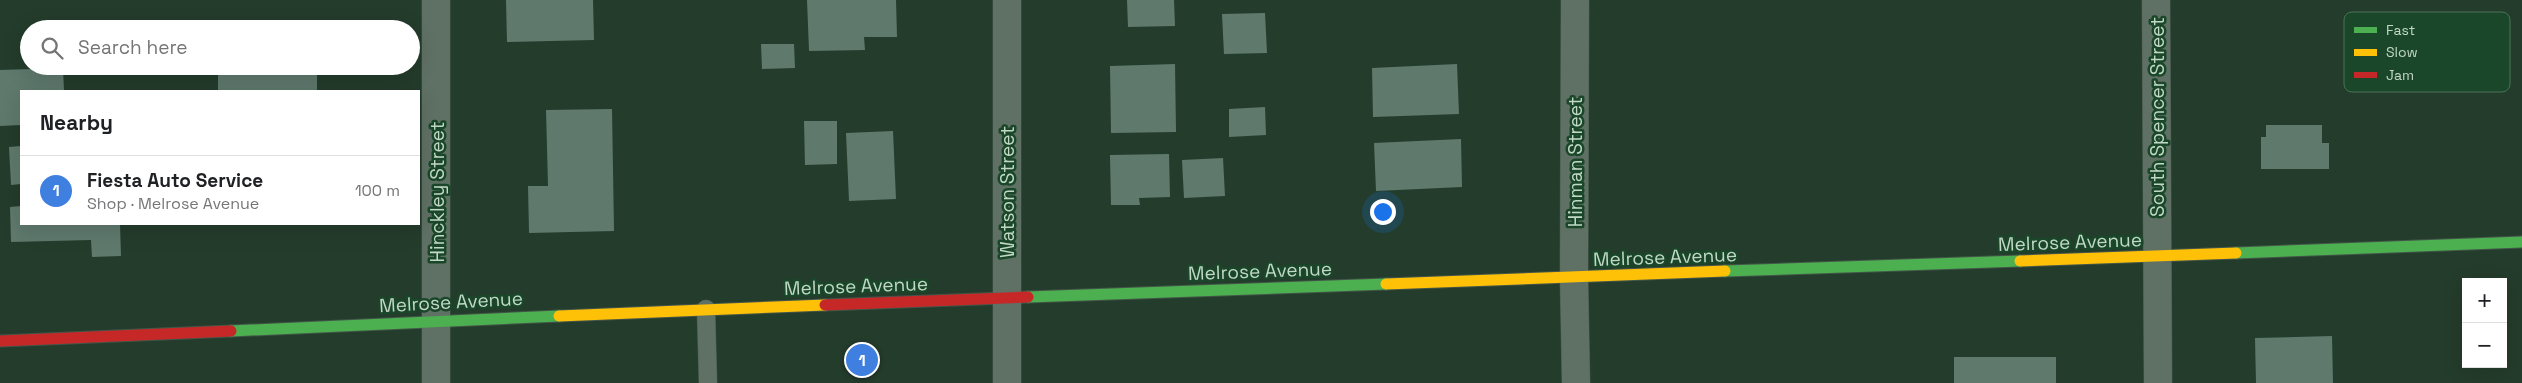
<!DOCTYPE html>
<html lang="en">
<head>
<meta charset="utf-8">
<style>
  body { margin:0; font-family:"Space Grotesk",sans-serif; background:#f6f6f6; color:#202124 }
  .controls { position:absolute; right:15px; bottom:15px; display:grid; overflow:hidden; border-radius:0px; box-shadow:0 5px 20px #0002 }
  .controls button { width:45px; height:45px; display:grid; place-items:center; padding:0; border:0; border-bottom:1px solid #e0e0e0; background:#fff; color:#202124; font:25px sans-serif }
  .you { position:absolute; left:1382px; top:211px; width:18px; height:18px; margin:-12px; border:4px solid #fff; border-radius:50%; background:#1a73e8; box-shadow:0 0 0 8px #1a73e833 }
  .badge { display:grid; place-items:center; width:32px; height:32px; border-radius:50%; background:#505b55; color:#fff; font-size:16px; font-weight:700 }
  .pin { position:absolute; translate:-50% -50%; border:2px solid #fff; box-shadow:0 1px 5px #0006 }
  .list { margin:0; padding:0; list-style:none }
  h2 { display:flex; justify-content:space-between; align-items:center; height:65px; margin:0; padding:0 20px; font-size:21px }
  h2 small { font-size:16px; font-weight:400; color:#757577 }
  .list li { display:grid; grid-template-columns:32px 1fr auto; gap:15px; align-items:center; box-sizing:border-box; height:70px; padding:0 20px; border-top:1px solid #e0e0e0 }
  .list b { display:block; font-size:19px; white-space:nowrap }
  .list p { margin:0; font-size:16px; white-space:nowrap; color:#757577 }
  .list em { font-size:16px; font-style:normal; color:#757577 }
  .icon { flex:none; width:28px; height:28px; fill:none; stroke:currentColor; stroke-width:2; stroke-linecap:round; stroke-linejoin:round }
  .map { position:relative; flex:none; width:2522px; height:383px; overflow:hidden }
  .search { position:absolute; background:#fff; box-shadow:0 5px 20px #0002; left:20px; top:20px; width:400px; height:55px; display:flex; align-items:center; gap:12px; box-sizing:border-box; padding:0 18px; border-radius:28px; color:#757577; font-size:19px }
  .panel { position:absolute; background:#fff; box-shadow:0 5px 20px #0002; left:20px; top:90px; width:400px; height:135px; border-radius:0px }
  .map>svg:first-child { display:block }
  .building { fill:#5f796d }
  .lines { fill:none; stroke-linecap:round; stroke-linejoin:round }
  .lane-casing { stroke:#435649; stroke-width:19 }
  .street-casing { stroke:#435649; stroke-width:29 }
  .fast-casing { stroke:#435649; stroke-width:13 }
  .slow-casing { stroke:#435649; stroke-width:13 }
  .jam-casing { stroke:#435649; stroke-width:13 }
  .lane { stroke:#5f7064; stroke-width:18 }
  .street { stroke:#5f7064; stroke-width:28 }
  .fast { stroke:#4caf50; stroke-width:11 }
  .slow { stroke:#ffc107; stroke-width:11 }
  .jam { stroke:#c62828; stroke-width:11 }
  .labels { text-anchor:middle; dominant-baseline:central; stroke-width:5; stroke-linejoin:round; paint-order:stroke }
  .street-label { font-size:19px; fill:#c1d8c6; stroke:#1a4729 }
  .key { fill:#1a4729; stroke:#4c7258; stroke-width:1 }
  .key-label { font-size:14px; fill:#c1d8c6 }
</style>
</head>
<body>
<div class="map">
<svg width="2522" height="383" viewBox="0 0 2522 383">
  <rect width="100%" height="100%" fill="#243c2c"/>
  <g class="building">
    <polygon points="506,0 593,0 594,40 507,42"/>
    <polygon points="807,0 896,0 897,37 864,37 865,50 809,51"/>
    <polygon points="1127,0 1174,0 1175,26 1128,27"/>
    <polygon points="1265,13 1267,53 1224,54 1222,14"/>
    <polygon points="761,44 794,44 795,68 762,69"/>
    <polygon points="1175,64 1176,132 1111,133 1110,66"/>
    <polygon points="1457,64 1459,114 1373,117 1372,68"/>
    <polygon points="218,66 294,66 294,70 317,70 317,91 218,91"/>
    <polygon points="63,68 64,91 21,91 21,125 0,126 0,70"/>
    <polygon points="1265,107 1266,135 1229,137 1229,109"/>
    <polygon points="612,109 614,231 529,233 528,186 548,186 546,110"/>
    <polygon points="804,121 837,121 837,164 805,165"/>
    <polygon points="2266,125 2322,125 2322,143 2329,143 2329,169 2261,169 2261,137 2266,137"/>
    <polygon points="893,131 896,199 849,201 846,133"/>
    <polygon points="1461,139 1462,187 1376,191 1374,143"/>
    <polygon points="21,146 21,184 11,185 9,147"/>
    <polygon points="1169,154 1170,197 1139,198 1140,205 1111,205 1110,155"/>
    <polygon points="1223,158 1225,196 1184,198 1182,160"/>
    <polygon points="21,206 21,224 120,224 121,256 92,257 91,240 11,242 10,207"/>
    <polygon points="2332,336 2333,383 2256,383 2255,338"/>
    <rect x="1954" y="357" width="102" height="26"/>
  </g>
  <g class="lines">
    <g class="lane-casing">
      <polyline id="lane" points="706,309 708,383"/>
    </g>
    <g class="street-casing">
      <g id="street">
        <polyline points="1575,0 1574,278 1576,383"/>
        <polyline points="2156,0 2158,383"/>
        <polyline points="436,383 436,0"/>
        <polyline points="1007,383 1007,0"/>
      </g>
    </g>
    <g class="fast-casing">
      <g id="fast">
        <polyline points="2236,253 2522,242"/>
        <polyline points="1725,271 2020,261"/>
        <polyline points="1028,297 1386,284"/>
        <polyline points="231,331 559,316"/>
      </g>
    </g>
    <g class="slow-casing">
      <g id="slow">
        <polyline points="2020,261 2236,253"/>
        <polyline points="1386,284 1725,271"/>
        <polyline points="559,316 825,305"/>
      </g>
    </g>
    <g class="jam-casing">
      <g id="jam">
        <polyline points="825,305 1028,297"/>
        <polyline points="0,341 231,331"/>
      </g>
    </g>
    <use href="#lane" class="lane"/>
    <use href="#street" class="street"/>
    <use href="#fast" class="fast"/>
    <use href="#slow" class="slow"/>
    <use href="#jam" class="jam"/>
  </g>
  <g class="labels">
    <g class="street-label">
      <text transform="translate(2157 117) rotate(-90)">South Spencer Street</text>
      <text transform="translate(1575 162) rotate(-90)">Hinman Street</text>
      <text transform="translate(437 192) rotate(-90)">Hinckley Street</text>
      <text transform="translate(1007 192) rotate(-90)">Watson Street</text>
      <text transform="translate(2070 242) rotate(-2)">Melrose Avenue</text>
      <text transform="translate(1665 257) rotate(-2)">Melrose Avenue</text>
      <text transform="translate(1260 271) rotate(-2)">Melrose Avenue</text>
      <text transform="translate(856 286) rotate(-2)">Melrose Avenue</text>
      <text transform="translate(451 302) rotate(-3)">Melrose Avenue</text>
    </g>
  </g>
  <rect x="2344" y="12" width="166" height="80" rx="8" class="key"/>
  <rect x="2354" y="27" width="23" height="6" fill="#4caf50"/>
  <rect x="2354" y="49" width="23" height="7" fill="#ffc107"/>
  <rect x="2354" y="72" width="23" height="6" fill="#c62828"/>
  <g class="key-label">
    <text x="2386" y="35">Fast</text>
    <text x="2386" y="57">Slow</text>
    <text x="2386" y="80">Jam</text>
  </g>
</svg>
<div class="controls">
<button>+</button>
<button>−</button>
</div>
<div class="you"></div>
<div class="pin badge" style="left:862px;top:360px;background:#3f7fe0">1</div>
<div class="search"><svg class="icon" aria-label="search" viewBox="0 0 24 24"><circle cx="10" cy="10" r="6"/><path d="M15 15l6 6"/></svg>Search here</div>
<section class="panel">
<h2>Nearby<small></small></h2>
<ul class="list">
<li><span class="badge" style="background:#3f7fe0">1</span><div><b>Fiesta Auto Service</b><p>Shop · Melrose Avenue</p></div><em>100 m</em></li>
</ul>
</section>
</div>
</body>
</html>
